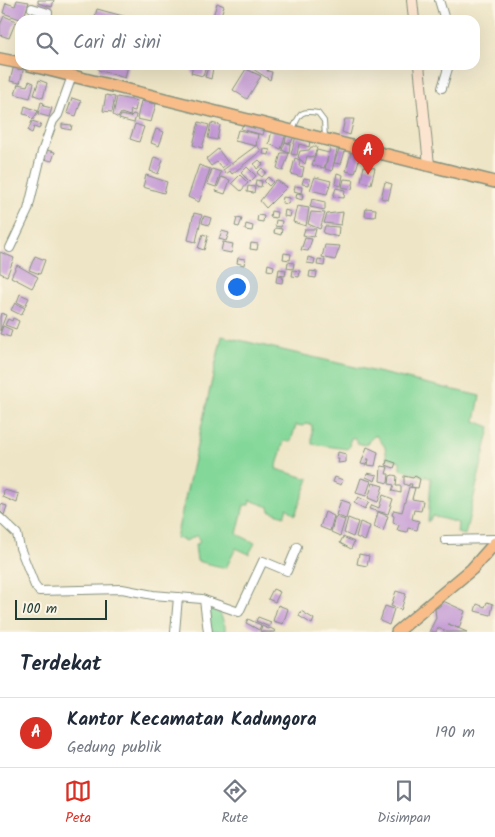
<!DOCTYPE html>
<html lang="id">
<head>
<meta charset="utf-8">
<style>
  body { margin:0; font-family:Kalam,sans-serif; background:#f6f6f7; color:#1f2937 }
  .scale { position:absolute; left:15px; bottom:12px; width:92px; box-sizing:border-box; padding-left:5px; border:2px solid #1f3d34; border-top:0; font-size:14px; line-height:18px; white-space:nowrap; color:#1f3d34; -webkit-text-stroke:4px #fcf5e5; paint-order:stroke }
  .you { position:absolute; left:236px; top:286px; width:18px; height:18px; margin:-12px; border:4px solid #fff; border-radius:50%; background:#1a73e8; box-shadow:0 0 0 8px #1a73e833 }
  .badge { display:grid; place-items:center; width:32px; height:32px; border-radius:50%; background:#d93025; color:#fff; font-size:16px; font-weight:700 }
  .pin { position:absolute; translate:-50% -41px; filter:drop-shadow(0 1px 2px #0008) }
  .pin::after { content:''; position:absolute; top:26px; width:18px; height:15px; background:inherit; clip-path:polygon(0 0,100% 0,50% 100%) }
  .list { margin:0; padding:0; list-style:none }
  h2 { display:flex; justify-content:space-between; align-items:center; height:65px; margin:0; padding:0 20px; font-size:21px }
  h2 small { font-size:16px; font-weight:400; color:#747a83 }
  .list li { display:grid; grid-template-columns:32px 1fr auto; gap:15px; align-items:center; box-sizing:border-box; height:70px; padding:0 20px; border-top:1px solid #e0e1e3 }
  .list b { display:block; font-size:19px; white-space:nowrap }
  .list p { margin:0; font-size:16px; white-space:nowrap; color:#747a83 }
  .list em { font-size:16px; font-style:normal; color:#747a83 }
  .icon { flex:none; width:28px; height:28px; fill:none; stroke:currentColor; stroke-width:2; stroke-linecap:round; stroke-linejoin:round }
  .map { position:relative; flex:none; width:495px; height:632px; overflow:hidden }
  .search { position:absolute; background:#fff; box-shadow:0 5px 20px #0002; left:15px; right:15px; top:15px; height:55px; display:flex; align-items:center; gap:12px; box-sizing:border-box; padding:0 18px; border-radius:15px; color:#747a83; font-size:19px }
  .sheet { height:135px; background:#fff }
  nav { display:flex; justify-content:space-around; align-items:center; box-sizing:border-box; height:70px; border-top:1px solid #e0e1e3; background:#fff; font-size:14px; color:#747a83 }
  nav a { display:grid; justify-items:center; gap:2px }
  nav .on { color:#d93025 }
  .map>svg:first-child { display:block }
  .green { fill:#83d799; stroke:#518a66 }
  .building { fill:#c094d4 }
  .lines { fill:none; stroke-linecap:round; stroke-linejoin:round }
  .lane-casing { stroke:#86917d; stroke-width:6 }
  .street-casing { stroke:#86917d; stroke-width:10 }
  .secondary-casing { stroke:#86917d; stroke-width:12 }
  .primary-casing { stroke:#86917d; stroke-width:14 }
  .lane { stroke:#fff; stroke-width:4 }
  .street { stroke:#fff; stroke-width:8 }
  .secondary { stroke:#fce5d0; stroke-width:10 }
  .primary { stroke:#f8bd89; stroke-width:11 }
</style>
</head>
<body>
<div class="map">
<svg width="495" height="632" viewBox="0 0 495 632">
  <rect width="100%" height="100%" fill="#fcf5e5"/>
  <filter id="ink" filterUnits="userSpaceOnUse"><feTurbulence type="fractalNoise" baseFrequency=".02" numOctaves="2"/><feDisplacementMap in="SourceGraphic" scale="10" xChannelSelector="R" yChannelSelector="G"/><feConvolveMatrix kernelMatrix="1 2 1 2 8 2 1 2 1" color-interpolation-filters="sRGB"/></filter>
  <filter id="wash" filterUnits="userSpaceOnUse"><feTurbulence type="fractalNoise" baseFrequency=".0096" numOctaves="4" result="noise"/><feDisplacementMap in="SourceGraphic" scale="20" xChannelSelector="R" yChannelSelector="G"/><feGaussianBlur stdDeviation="1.12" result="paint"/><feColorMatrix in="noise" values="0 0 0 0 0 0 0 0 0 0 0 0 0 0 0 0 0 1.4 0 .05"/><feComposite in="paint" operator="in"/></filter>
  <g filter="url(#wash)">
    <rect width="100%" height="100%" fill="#eee5c6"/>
    <g class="green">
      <polygon points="222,336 480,396 475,421 490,427 465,535 457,533 458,523 433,516 428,522 431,478 400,469 400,461 387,458 385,447 377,436 374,436 365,445 357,443 357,440 352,437 349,443 351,445 347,449 312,444 312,425 305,424 303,426 296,425 291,441 284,441 276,469 309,479 295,515 287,508 284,516 270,511 269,507 250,500 249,505 244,505 237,534 255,543 249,554 236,548 226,568 197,561 195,545 200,542 197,535 186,541 176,538"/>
      <polygon points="206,602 217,605 225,626 225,632 209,632"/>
    </g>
    <g id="blocks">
      <g class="building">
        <polygon points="17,0 29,2 23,20 3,13 6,3 15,6"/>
        <polygon points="38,0 54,0 52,7 38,3"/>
        <polygon points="217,3 224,6 220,18 213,16"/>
        <polygon points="97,9 134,19 134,20 94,20"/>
        <polygon points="238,14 250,18 249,20 237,20"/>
        <polygon points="4,16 16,21 9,38 0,35 0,25"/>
        <polygon points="14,65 24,67 20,83 10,81"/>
        <polygon points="100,65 128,65 125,78 98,70"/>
        <polygon points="193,65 206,66 203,76 191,73"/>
        <polygon points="254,65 269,65 267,71 272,72 270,80 253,69"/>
        <polygon points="208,67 213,68 211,79 205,77"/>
        <polygon points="246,69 261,76 247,99 233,90"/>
        <polygon points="39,80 47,83 43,98 34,95"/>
        <polygon points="29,81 34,83 30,98 15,94 18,84 27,86"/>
        <polygon points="106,95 115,97 112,112 103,111"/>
        <polygon points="117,97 137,101 135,111 131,110 130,116 121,113 118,118 113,115"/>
        <polygon points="72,98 81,101 76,116 67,113"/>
        <polygon points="141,101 156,104 151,122 137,119"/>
        <polygon points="41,102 44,103 43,106 52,108 49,117 38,114"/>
        <polygon points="25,106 38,111 33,120 28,115 23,114"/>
        <polygon points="133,114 136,115 134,123 119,119 121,115 130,117"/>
        <polygon points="345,119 354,119 350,135 342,132"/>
        <polygon points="32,121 41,124 39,129 34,127 32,133 28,131"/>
        <polygon points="199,122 209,125 202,148 193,145"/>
        <polygon points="244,122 265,127 263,135 241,129"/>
        <polygon points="211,123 220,125 217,140 208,138"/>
        <polygon points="62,124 72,125 71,130 62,128"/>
        <polygon points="135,124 144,127 139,142 130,139"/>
        <polygon points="156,129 164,132 159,146 151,143"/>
        <polygon points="238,130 258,134 256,146 235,141"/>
        <polygon points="272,130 286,134 281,149 269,144"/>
        <polygon points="287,134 294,136 291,143 285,142"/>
        <polygon points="296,136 310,141 309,147 299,144 297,155 291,154"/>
        <polygon points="285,142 290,144 289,153 283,171 277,168 281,153 289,153 282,150"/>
        <polygon points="257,145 261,151 232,174 230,171 226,174 223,170"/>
        <polygon points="331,145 338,146 332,171 325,169 328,157 324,168 312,165 317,150 329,153"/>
        <polygon points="311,147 317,147 314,157 307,156 305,164 298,157 300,151 309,150"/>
        <polygon points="340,147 346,148 341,164 334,163"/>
        <polygon points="218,149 228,163 222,168 217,162 211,166 206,159"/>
        <polygon points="264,149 270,150 269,155 263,154"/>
        <polygon points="352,149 362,150 355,173 346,171"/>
        <polygon points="46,150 55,152 52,161 44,159"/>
        <polygon points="154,157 163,160 158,174 150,171"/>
        <polygon points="295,158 300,160 299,166 304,167 302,177 291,174"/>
        <polygon points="259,160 263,164 257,169 254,164"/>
        <polygon points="199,165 210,169 199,202 188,197"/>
        <polygon points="364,166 375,168 371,184 361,181"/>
        <polygon points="247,167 256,176 250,182 241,173"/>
        <polygon points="262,168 266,172 262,177 257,173"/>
        <polygon points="212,169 221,172 216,187 207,184"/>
        <polygon points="337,173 343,175 341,186 335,184"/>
        <polygon points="146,175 167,182 164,193 143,187"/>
        <polygon points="240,175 248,183 241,191 232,183"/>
        <polygon points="221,177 230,180 225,194 216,191"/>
        <polygon points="268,177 273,182 269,186 264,181"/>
        <polygon points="315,177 331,181 327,194 310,190"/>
        <polygon points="304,178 310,179 309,185 302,184"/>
        <polygon points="344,179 354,180 352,189 342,187"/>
        <polygon points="256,180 262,181 261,187 255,186"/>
        <polygon points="276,180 287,187 266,208 260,201"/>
        <polygon points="385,182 392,184 388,200 381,198"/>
        <polygon points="248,186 255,187 254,193 247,192"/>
        <polygon points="295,186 302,187 301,193 294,191"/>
        <polygon points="336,188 345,190 344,198 333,197"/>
        <polygon points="297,193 303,194 302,200 296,198"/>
        <polygon points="283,197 290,198 288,204 282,203"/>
        <polygon points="312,199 325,202 325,210 310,207"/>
        <polygon points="297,206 309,208 306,226 293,222"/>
        <polygon points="366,208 376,209 375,217 365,216"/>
        <polygon points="285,210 291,212 290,217 284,216"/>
        <polygon points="271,211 277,212 276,218 270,217"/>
        <polygon points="311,212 325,213 320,229 308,224"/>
        <polygon points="343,212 341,225 324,223 327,214"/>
        <polygon points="194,213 202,215 196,242 188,240"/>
        <polygon points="258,215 264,216 263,222 257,221"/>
        <polygon points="204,216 211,218 209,225 202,223"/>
        <polygon points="237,218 242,219 239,227 235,226"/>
        <polygon points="276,220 282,221 281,227 275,226"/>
        <polygon points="246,224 253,226 252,231 245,230"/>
        <polygon points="325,226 339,227 338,237 323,233"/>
        <polygon points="275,228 282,229 281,235 274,233"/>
        <polygon points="305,229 316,229 314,237 303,235"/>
        <polygon points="222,231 229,233 226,241 219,239"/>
        <polygon points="203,234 208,236 204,250 198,248"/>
        <polygon points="305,238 312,239 308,251 301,250"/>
        <polygon points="223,242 233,244 231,253 221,251"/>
        <polygon points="251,243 258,244 257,250 250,249"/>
        <polygon points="325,245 340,246 335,260 322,257"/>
        <polygon points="0,252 14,258 7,276 0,273"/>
        <polygon points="284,253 291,254 290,260 283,259"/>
        <polygon points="35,256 45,260 40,274 29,270"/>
        <polygon points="308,257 315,259 314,264 307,263"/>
        <polygon points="238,258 245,259 244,265 237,263"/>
        <polygon points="318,259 325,260 324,266 317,265"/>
        <polygon points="288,262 294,263 293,269 287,268"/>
        <polygon points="268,264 274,266 273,271 267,270"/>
        <polygon points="17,265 38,277 32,288 11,277"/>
        <polygon points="279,269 286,270 285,276 278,275"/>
        <polygon points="293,270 300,271 299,277 292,276"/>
        <polygon points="310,271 317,272 316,278 309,277"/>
        <polygon points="277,276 283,277 282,283 276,282"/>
        <polygon points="20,294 29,298 25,306 17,302"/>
        <polygon points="15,303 25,308 21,315 11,310"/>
        <polygon points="1,313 6,315 0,331 0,317"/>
        <polygon points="13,318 19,321 16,329 5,325 8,319 12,321"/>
        <polygon points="3,326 12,330 10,337 0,334"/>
        <polygon points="367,447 378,452 375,466 368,465 369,459 367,459 366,465 361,464"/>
        <polygon points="338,452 346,454 346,462 338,463 339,459 337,459"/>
        <polygon points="387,460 396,463 394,468 386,465"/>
        <polygon points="381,466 388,467 386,474 389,474 388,483 380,481"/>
        <polygon points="367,473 377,475 375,481 366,477"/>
        <polygon points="393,475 397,476 396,486 401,486 401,493 392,491 394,485 389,484 390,476"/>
        <polygon points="404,476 413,478 415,476 420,479 418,488 411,487 412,484 409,484 409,486 404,484"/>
        <polygon points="335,477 343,480 341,485 333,482"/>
        <polygon points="361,478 371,481 366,496 356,493"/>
        <polygon points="373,483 383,486 378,502 368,498"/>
        <polygon points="409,487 415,488 412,499 423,501 421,511 414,510 412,519 419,521 417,530 408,528 407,532 397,530 399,525 393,523 394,516 392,515 394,510 402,512"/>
        <polygon points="4,490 19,494 17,503 3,497"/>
        <polygon points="383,495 393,499 388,514 370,509 372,505 379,508"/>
        <polygon points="358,497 369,502 365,509 354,503"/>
        <polygon points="341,500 350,503 346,519 336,515"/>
        <polygon points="1,504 7,506 4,515 0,511"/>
        <polygon points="325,512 334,516 330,531 320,527"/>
        <polygon points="378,512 388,516 383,531 374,527"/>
        <polygon points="335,517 345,520 340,536 331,532"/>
        <polygon points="348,518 358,522 353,537 344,533"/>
        <polygon points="360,522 370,526 365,541 356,537"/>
        <polygon points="343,537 354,542 351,549 340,543"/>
        <polygon points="359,554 369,556 367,566 357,564"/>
        <polygon points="273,589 280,592 275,602 268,599"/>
        <polygon points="396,591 406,594 401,610 391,606"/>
        <polygon points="443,601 465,611 459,628 448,624 467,632 447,632 438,628 436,632 429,632 436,618 435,609 440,606"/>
        <polygon points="487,602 493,604 491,615 475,611 477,604 485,607"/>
        <polygon points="278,605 288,609 283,624 273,621"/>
        <polygon points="385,606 394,609 389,625 380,621"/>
        <polygon points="301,611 314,619 312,624 299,616"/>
        <polygon points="258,617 271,622 269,627 256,621"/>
        <polygon points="248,619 261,625 259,630 246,623"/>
        <polygon points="262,626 269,629 270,628 276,631 275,632 263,632 260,631"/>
      </g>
    </g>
  </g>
  <g filter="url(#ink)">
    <use href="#blocks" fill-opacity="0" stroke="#86917d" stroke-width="1"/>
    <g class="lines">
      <g class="lane-casing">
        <path id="lane" d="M293,129c7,-16 7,-19 25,-16l6,8 1,17"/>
      </g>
      <g class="street-casing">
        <g id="street">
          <polyline points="439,0 445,20"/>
          <polyline points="32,8 48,13 47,20"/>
          <polyline points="442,88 449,65"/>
          <polyline points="10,248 28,210 42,152 53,121 58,115 72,76"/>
          <polyline points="0,518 17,534 20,548 35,586 39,591 122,589 153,595 202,599 204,600 208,632"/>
          <polyline points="445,540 495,539"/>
          <polyline points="204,600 239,612 263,561 287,571 297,547"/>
          <polyline points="175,632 178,597"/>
        </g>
      </g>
      <g class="secondary-casing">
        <g id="secondary">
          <polyline points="412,0 414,20"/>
          <polyline points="419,65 429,165"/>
        </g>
      </g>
      <g class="primary-casing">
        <g id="primary">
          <polyline points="0,59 20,63"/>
          <polyline points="29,65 495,182"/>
          <polyline points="397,632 472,569 495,543"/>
        </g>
      </g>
      <use href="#lane" class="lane"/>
      <use href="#street" class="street"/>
      <use href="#secondary" class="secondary"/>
      <use href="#primary" class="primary"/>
    </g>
  </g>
</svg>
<div class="scale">100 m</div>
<div class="you"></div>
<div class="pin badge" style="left:368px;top:175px">A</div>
<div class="search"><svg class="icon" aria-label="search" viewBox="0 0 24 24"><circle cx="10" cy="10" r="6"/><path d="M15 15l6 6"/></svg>Cari di sini</div>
</div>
<section class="sheet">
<h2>Terdekat<small></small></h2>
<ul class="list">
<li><span class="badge">A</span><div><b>Kantor Kecamatan Kadungora</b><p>Gedung publik</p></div><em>190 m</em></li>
</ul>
</section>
<nav>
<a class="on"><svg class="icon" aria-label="map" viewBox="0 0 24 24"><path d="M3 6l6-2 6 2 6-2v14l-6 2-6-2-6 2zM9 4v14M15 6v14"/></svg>Peta</a>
<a><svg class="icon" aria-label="directions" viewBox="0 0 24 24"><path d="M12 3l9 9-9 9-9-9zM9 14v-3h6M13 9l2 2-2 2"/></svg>Rute</a>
<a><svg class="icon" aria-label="saved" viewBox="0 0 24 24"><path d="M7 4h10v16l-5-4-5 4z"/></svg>Disimpan</a>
</nav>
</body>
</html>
